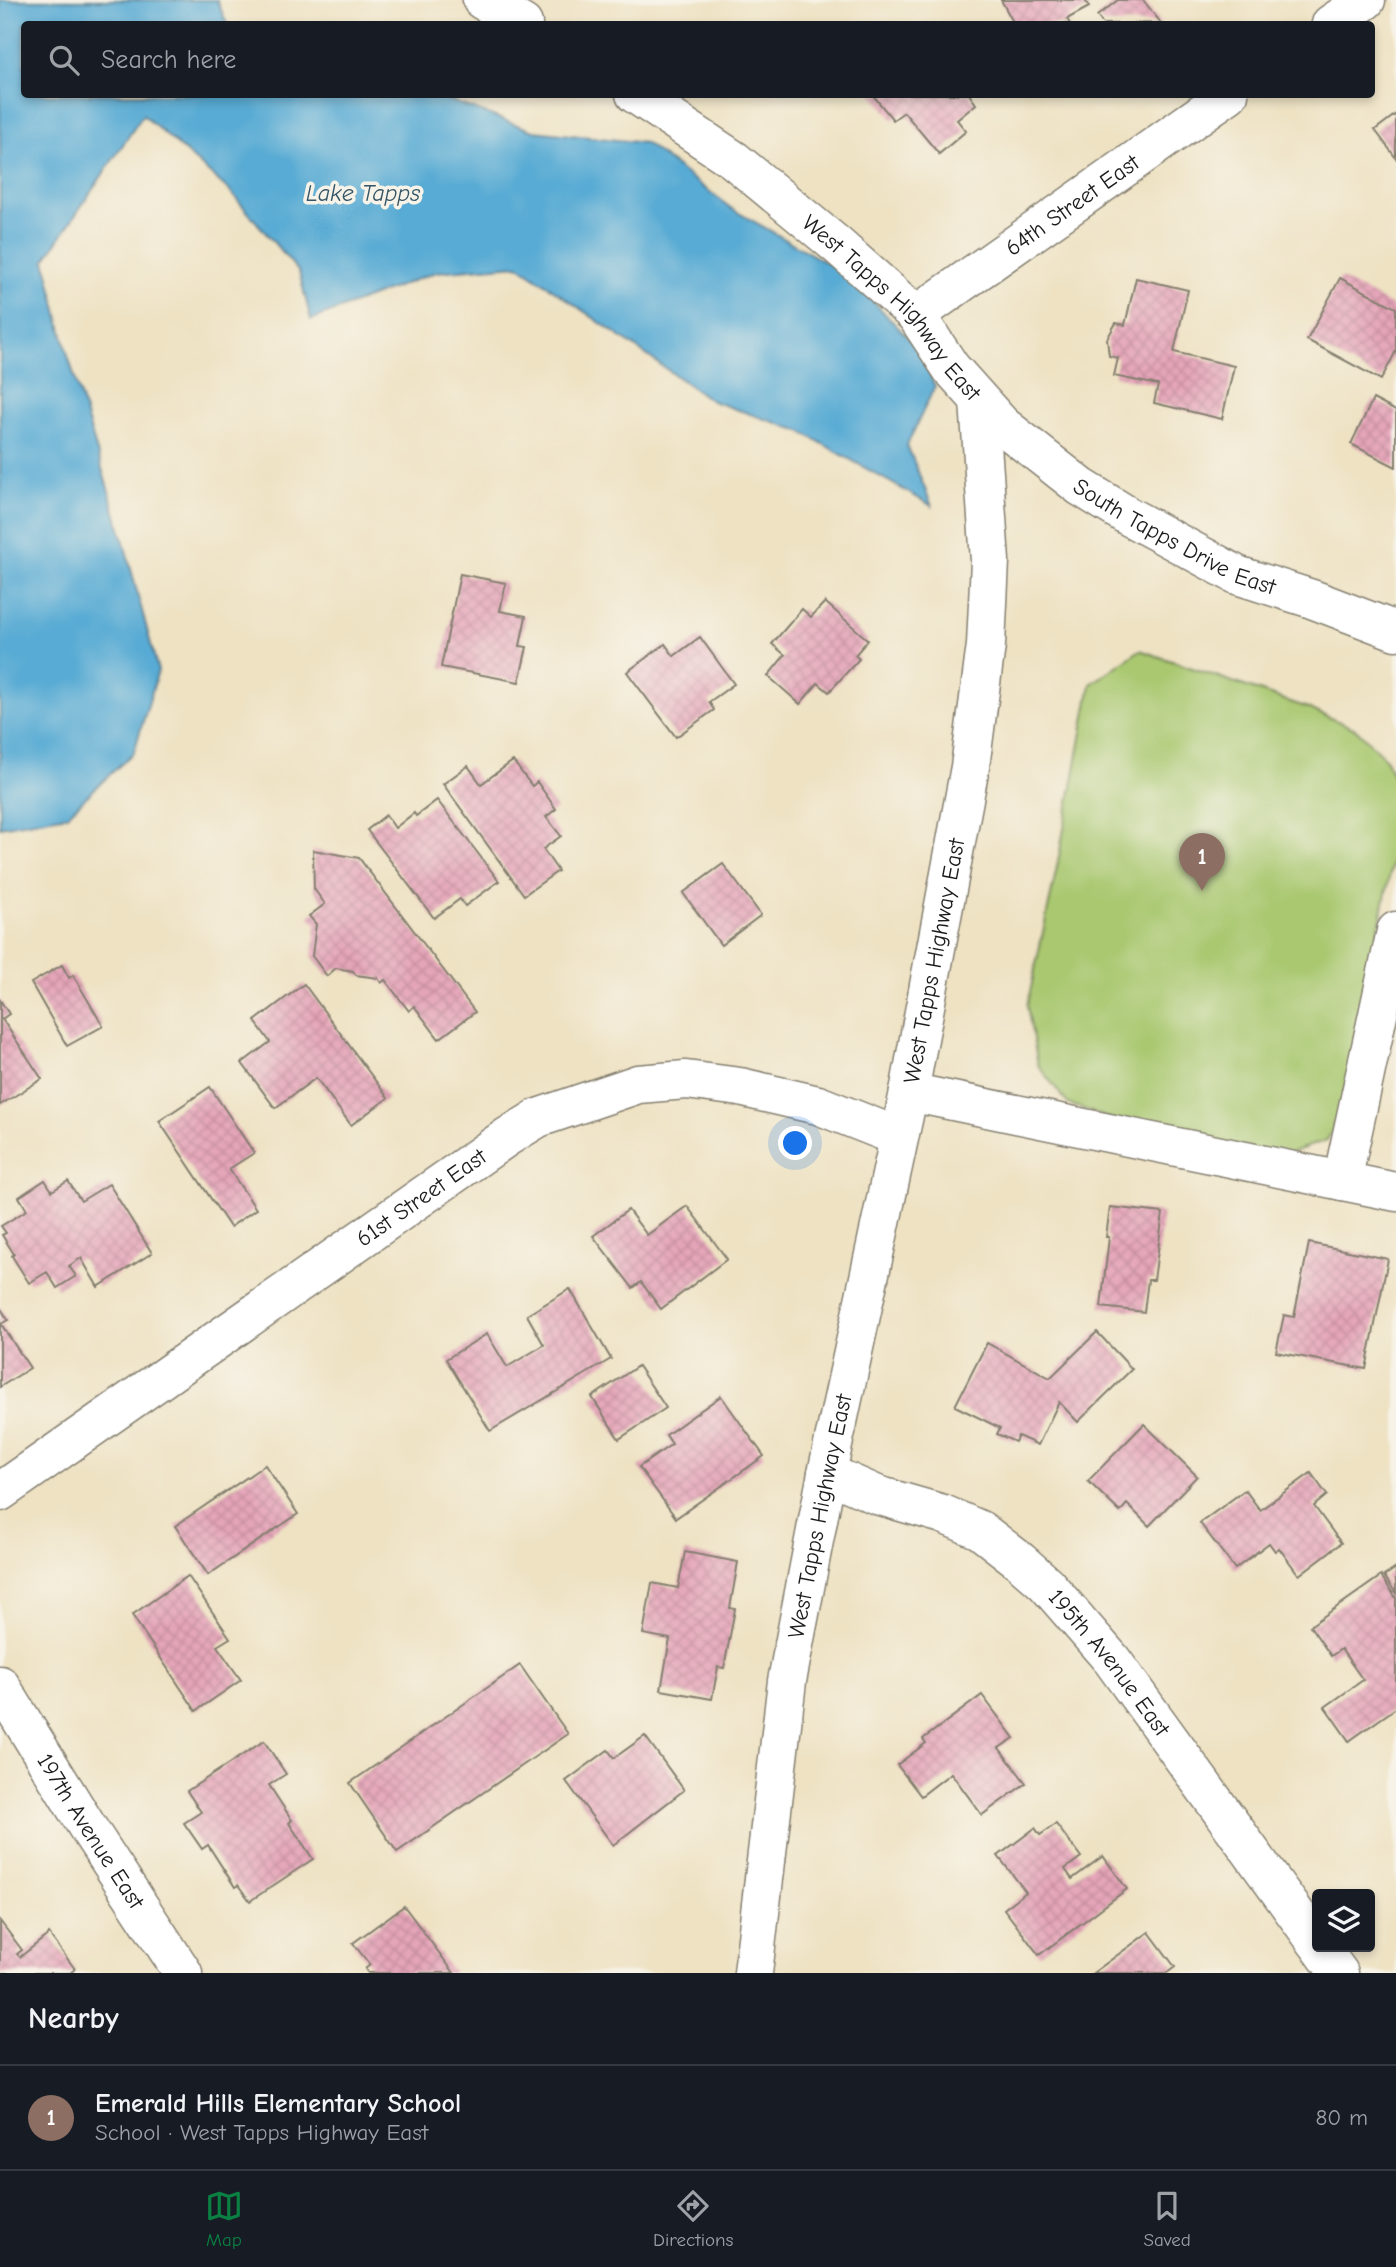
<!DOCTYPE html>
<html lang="en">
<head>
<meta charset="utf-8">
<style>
  body { margin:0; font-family:"Comic Neue",sans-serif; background:#242831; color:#f1f3f6 }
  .controls { position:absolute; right:21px; bottom:21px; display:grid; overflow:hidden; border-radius:7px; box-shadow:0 4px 10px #0003 }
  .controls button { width:63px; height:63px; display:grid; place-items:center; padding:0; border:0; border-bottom:2px solid #363941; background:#171b24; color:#f1f3f6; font:35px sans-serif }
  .you { position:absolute; left:796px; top:1144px; width:24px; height:24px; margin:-18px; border:5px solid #fff; border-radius:50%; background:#1a73e8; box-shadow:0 0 0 10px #1a73e833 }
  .badge { display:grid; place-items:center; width:46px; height:46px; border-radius:50%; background:#0b8043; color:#fff; font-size:23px; font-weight:700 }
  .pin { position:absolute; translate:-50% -58px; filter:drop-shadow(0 2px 4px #0008) }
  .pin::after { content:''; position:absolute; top:37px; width:24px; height:21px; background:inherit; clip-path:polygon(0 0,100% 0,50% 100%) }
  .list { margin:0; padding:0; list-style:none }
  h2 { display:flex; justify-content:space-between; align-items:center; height:91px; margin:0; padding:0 28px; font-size:30px }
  h2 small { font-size:23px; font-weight:400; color:#9ea1a6 }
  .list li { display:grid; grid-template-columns:46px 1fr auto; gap:21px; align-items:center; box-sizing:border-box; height:105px; padding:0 28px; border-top:2px solid #363941 }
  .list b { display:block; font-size:26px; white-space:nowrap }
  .list p { margin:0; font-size:23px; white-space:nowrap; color:#9ea1a6 }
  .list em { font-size:23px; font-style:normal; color:#9ea1a6 }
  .icon { flex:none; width:38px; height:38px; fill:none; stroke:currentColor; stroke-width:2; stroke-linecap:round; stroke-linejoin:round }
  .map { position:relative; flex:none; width:1396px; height:1973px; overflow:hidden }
  .search { position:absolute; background:#171b24; box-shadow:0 4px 10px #0003; left:21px; right:21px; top:21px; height:77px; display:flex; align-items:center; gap:18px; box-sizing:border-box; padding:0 24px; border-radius:7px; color:#9ea1a6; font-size:26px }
  .sheet { height:196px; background:#171b24 }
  nav { display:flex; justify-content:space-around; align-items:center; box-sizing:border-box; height:98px; border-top:2px solid #363941; background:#171b24; font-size:19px; color:#9ea1a6 }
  nav a { display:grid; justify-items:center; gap:4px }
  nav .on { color:#0b8043 }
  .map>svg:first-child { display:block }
  .pitch { fill:#a9c86f; stroke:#627246; stroke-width:2 }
  .water { fill:#59abd4; stroke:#3a6478; stroke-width:2 }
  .building { fill:url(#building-cross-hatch) }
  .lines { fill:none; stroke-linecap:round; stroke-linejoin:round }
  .minor-casing { stroke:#857f70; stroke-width:41 }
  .minor { stroke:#fff; stroke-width:38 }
  .labels { text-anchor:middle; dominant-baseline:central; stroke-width:7; stroke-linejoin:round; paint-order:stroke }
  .street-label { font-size:23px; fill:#1c1c1c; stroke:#f7f3e8 }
  .water-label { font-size:24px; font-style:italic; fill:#345566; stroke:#f7f3e8 }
</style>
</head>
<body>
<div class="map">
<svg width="1396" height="1973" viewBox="0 0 1396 1973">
  <defs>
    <pattern id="building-cross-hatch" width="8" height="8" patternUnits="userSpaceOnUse" patternTransform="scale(1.75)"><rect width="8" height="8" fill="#e5a5b9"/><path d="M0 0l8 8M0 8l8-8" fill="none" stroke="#c48d9e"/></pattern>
  </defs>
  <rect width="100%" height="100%" fill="#f7f3e8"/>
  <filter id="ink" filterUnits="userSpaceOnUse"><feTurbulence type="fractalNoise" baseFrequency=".0143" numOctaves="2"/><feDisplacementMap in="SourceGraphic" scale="14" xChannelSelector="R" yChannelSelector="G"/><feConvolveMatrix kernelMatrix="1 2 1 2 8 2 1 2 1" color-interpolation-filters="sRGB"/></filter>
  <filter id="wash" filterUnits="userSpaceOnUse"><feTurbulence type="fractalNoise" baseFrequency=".00686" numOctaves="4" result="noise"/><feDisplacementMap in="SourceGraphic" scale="28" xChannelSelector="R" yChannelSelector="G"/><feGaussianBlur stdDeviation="1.57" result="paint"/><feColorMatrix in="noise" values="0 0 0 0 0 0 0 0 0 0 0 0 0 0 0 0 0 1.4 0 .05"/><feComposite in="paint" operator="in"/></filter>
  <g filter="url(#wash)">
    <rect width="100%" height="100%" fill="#eee2c3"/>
    <polygon class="pitch" points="1140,650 1305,707 1356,729 1385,758 1396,781 1395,849 1345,1093 1338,1121 1327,1140 1290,1153 1207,1152 1068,1104 1038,1065 1027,1006 1056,872 1091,684"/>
    <polygon class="water" points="0,0 217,0 227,24 24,24 24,94 435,95 534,131 645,143 732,209 848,275 917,347 935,386 907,445 932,506 800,431 712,401 518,265 436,272 311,320 299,272 230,191 143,115 45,260 67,352 122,535 158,671 134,752 67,815 0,827"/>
    <g id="blocks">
      <g class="building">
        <polygon points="1001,0 1085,0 1089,7 1067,19 1070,24 1014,24"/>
        <polygon points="1118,0 1143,0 1161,23 1103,24 1097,16"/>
        <polygon points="872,94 969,94 976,104 957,120 966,131 939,154 904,112 893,120"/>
        <polygon points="1396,114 1396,158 1375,130"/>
        <polygon points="1136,278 1188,290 1174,352 1234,366 1222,419 1154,403 1158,385 1114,376 1118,358 1109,356 1107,339 1116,323 1125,325"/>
        <polygon points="1340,278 1396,308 1396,351 1381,380 1307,340"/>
        <polygon points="1373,399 1396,411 1396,467 1351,444"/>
        <polygon points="460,574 506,583 500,611 526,616 520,646 527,647 519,682 441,667"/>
        <polygon points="825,602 868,640 855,655 859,659 829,692 818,683 800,704 768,676 785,655 772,644 802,609 811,617"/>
        <polygon points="700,637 734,684 709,702 714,710 676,737 627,672 665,644 674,656"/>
        <polygon points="513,761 532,786 537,782 556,809 546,817 561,836 543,849 558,871 524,895 443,784 468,766 481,784"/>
        <polygon points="437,800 499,881 465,906 460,899 434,918 367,830 386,815 395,828 414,813 416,816"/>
        <polygon points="313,850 359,858 475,1012 439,1039 414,1006 409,1011 385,980 381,983 378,978 356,975 353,971 336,968 327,976 312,956 316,924 309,916 325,904 314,889"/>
        <polygon points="723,864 761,915 721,945 683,893"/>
        <polygon points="62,965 69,978 73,975 103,1026 67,1046 31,983"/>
        <polygon points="304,984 388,1098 351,1125 316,1078 275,1108 242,1063 270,1042 255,1021"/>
        <polygon points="0,1000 9,1014 2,1019 42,1079 0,1105"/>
        <polygon points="210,1087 254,1153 229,1169 256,1209 230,1227 159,1121"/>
        <polygon points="45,1180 52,1191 68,1181 81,1201 109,1184 152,1253 98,1287 81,1258 69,1266 76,1276 57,1288 47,1272 29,1283 12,1256 14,1254 2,1235 6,1233 1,1226 27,1210 19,1197"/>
        <polygon points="687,1206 727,1259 661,1309 641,1282 633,1288 593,1236 628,1210 647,1235"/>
        <polygon points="1110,1207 1163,1213 1154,1280 1148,1280 1144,1312 1101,1307 1109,1237 1106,1237"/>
        <polygon points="1309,1243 1388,1259 1366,1369 1276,1352 1284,1315 1294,1317"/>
        <polygon points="570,1289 611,1359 490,1431 446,1359 487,1334 507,1367 544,1345 527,1315"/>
        <polygon points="0,1307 8,1320 1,1324 30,1368 0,1387"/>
        <polygon points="1097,1332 1132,1369 1078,1422 1059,1402 1038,1445 1018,1436 1015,1442 997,1434 1000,1428 955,1406 987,1343 1050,1378"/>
        <polygon points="638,1366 666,1408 619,1439 592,1397"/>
        <polygon points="721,1396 764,1456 676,1518 639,1467 672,1444 666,1435"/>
        <polygon points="1144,1424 1197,1476 1149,1526 1127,1504 1120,1512 1088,1481"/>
        <polygon points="265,1465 298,1514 208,1575 175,1526"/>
        <polygon points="1311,1473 1327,1495 1314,1506 1341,1543 1299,1575 1279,1548 1275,1551 1269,1543 1235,1569 1200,1523 1245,1490 1260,1510"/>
        <polygon points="685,1552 738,1562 730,1608 735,1609 724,1668 718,1667 712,1699 661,1690 670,1639 643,1634 652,1583 678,1588"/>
        <polygon points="1396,1568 1396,1593 1384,1576"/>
        <polygon points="188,1576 230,1638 217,1646 241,1680 196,1711 132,1615"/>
        <polygon points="1381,1576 1396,1598 1396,1708 1349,1741 1325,1707 1363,1680 1341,1649 1331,1656 1310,1626"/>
        <polygon points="520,1665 568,1734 397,1852 350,1783"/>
        <polygon points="982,1695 1014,1738 999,1748 1026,1783 982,1815 951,1773 921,1796 897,1765 926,1743 923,1739"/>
        <polygon points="645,1736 684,1790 613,1845 566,1781 608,1750 614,1758"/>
        <polygon points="264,1741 286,1774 269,1785 292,1820 289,1823 313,1859 250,1901 238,1885 235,1887 208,1845 202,1849 184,1823 201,1812 187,1791"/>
        <polygon points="1056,1824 1081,1857 1065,1869 1072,1879 1103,1856 1127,1889 1039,1955 1004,1909 1026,1892 998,1856 1035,1828 1040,1835"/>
        <polygon points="404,1906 454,1973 368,1973 365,1969 370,1965 353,1943"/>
        <polygon points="0,1921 22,1950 17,1954 20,1957 49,1934 75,1969 70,1973 0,1973"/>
        <polygon points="1149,1932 1175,1967 1167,1973 1093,1973"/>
      </g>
    </g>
  </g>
  <g filter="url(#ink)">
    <use href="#blocks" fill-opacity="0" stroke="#857f70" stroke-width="2"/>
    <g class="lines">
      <g class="minor-casing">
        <g id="minor">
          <polyline points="482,0 523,24"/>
          <polyline points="1331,24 1366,0"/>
          <path id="s1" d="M635,94l99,66 103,85 79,70 35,53 51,57 79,62 47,29 109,59 75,24 84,32"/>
          <path id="s2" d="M916,315l313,-221"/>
          <polyline points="909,1092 1396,1192"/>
          <polyline points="1342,1181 1396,931"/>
          <path id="s3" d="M827,1473l50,22 66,19 37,16 40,31 26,23 66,76 205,283"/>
          <path id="s4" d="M0,1492l507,-355 31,-19 100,-34 48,-4 54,7 78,18 81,32"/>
          <path id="s5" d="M0,1685l86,140 97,148"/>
          <polyline points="1320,1947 1339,1973"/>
          <path id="s6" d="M753,1973l34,-292 40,-208 82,-381 61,-325 16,-122 4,-84 -11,-160"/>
        </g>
      </g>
      <use href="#minor" class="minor"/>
    </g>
  </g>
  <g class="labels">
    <g class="street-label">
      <text stroke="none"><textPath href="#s2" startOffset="191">64th Street East</textPath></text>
      <text stroke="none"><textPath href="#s1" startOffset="336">West Tapps Highway East</textPath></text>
      <text stroke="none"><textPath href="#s1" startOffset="705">South Tapps Drive East</textPath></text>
      <text stroke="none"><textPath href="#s6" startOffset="1029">West Tapps Highway East</textPath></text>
      <text stroke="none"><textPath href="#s4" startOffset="514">61st Street East</textPath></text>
      <text stroke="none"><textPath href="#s6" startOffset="462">West Tapps Highway East</textPath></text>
      <text stroke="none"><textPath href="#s3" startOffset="350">195th Avenue East</textPath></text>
      <text stroke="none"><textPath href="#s5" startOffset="172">197th Avenue East</textPath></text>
    </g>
    <g class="water-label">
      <text x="363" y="193">Lake Tapps</text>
    </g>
  </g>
</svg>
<div class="controls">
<button><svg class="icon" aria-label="layers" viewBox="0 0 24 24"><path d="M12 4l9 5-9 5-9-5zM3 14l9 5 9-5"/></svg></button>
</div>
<div class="you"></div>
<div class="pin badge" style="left:1202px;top:891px;background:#8d6e63">1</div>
<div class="search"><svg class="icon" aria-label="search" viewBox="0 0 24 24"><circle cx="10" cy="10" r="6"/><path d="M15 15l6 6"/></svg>Search here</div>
</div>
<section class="sheet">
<h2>Nearby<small></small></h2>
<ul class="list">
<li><span class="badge" style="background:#8d6e63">1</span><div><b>Emerald Hills Elementary School</b><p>School · West Tapps Highway East</p></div><em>80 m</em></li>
</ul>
</section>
<nav>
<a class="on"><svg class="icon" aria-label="map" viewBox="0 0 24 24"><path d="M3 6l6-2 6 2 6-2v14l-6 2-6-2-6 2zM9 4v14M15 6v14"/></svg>Map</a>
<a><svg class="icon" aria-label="directions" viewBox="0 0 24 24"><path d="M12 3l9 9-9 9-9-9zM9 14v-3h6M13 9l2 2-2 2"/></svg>Directions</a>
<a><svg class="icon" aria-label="saved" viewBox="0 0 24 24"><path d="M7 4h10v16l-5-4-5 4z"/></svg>Saved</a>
</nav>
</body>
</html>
